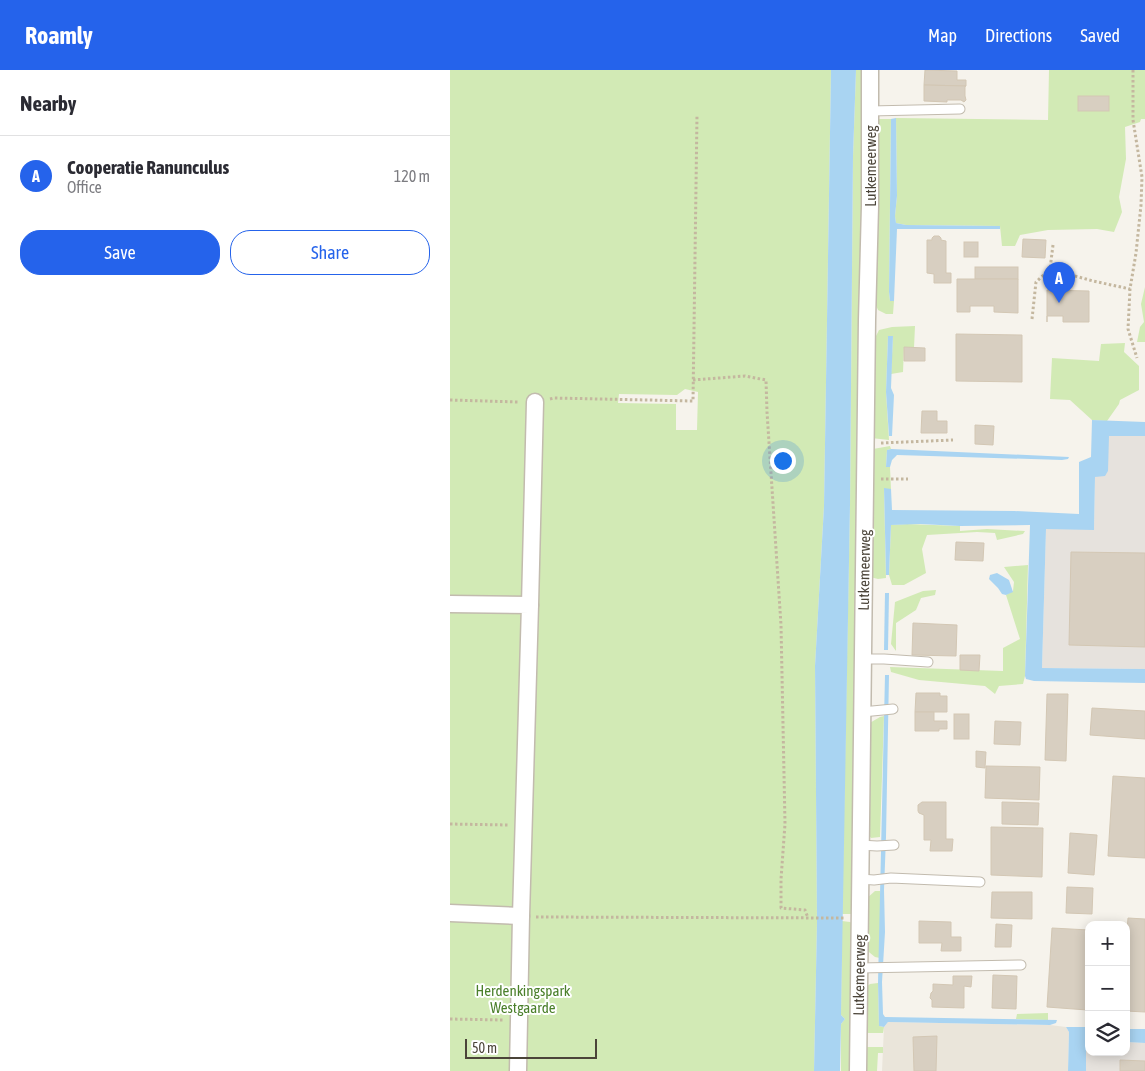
<!DOCTYPE html>
<html lang="en">
<head>
<meta charset="utf-8">
<style>
  body { margin:0; font-family:"Asap Condensed",sans-serif; background:#f7f7f7; color:#2b2b33 }
  .controls { position:absolute; right:15px; bottom:15px; display:grid; overflow:hidden; border-radius:10px; box-shadow:0 2px 12px #0003 }
  .controls button { width:45px; height:45px; display:grid; place-items:center; padding:0; border:0; border-bottom:1px solid #e1e1e2; background:#fff; color:#2b2b33; font:25px sans-serif }
  .scale { position:absolute; left:15px; bottom:12px; width:132px; box-sizing:border-box; padding-left:5px; border:2px solid #4b4439; border-top:0; font-size:14px; line-height:18px; white-space:nowrap; color:#4b4439; -webkit-text-stroke:4px #fff; paint-order:stroke }
  .you { position:absolute; left:332px; top:390px; width:18px; height:18px; margin:-12px; border:4px solid #fff; border-radius:50%; background:#1a73e8; box-shadow:0 0 0 8px #1a73e833 }
  .badge { display:grid; place-items:center; width:32px; height:32px; border-radius:50%; background:#2563eb; color:#fff; font-size:16px; font-weight:700 }
  .pin { position:absolute; translate:-50% -41px; filter:drop-shadow(0 1px 2px #0008) }
  .pin::after { content:''; position:absolute; top:26px; width:18px; height:15px; background:inherit; clip-path:polygon(0 0,100% 0,50% 100%) }
  .list { margin:0; padding:0; list-style:none }
  h2 { display:flex; justify-content:space-between; align-items:center; height:65px; margin:0; padding:0 20px; font-size:21px }
  h2 small { font-size:16px; font-weight:400; color:#7c7c81 }
  .list li { display:grid; grid-template-columns:32px 1fr auto; gap:15px; align-items:center; box-sizing:border-box; height:80px; padding:0 20px; border-top:1px solid #e1e1e2 }
  .list b { display:block; font-size:19px; white-space:nowrap }
  .list p { margin:0; font-size:16px; white-space:nowrap; color:#7c7c81 }
  .list em { font-size:16px; font-style:normal; color:#7c7c81 }
  .actions { display:flex; gap:10px; padding:15px 20px }
  .actions a { flex:1; padding:11px 0; border:1px solid #2563eb; border-radius:20px; text-align:center; font-size:18px; color:#2563eb }
  .actions .main { background:#2563eb; color:#fff }
  .icon { flex:none; width:28px; height:28px; fill:none; stroke:currentColor; stroke-width:2; stroke-linecap:round; stroke-linejoin:round }
  .map { position:relative; flex:none; width:695px; height:1001px; overflow:hidden }
  header { display:flex; align-items:center; gap:30px; box-sizing:border-box; height:70px; padding:0 25px; background:#2563eb; color:#fff }
  header strong { font-size:24px }
  nav { display:flex; gap:28px; margin-inline-start:auto; font-size:18px }
  main { display:flex }
  aside { flex:1; background:#fff }
  .map>svg:first-child { display:block }
  .residential { fill:#eae5da }
  .industrial { fill:#e6e2dd }
  .green { fill:#d2eab5; fill-rule:evenodd }
  .water { fill:#a9d4f2 }
  .building { fill:#d8cfc1; stroke:#d3c7b4 }
  .lines { fill:none; stroke-linecap:round; stroke-linejoin:round }
  .lane-casing { stroke:#c2bbae; stroke-width:11 }
  .street-casing { stroke:#c2bbae; stroke-width:19 }
  .path { stroke:#c4b79f; stroke-width:3; stroke-dasharray:2.5 2.5; stroke-linecap:butt }
  .lane { stroke:#fff; stroke-width:9 }
  .street { stroke:#fff; stroke-width:16 }
  .labels { text-anchor:middle; dominant-baseline:central; stroke-width:4; stroke-linejoin:round; paint-order:stroke }
  .street-label { font-size:15px; fill:#4b4439; stroke:#fff }
  .park-label { font-size:15px; fill:#4a7f2a; stroke:#fff }
</style>
</head>
<body>
<header>
<strong>Roamly</strong>
<nav><a>Map</a><a>Directions</a><a>Saved</a></nav>
</header>
<main>
<aside>
<h2>Nearby<small></small></h2>
<ul class="list">
<li><span class="badge">A</span><div><b>Cooperatie Ranunculus</b><p>Office</p></div><em>120 m</em></li>
</ul>
<div class="actions"><a class="main">Save</a><a>Share</a></div>
</aside>
<div class="map">
<svg width="695" height="1001" viewBox="0 0 695 1001">
  <rect width="100%" height="100%" fill="#f6f3ec"/>
  <polygon class="residential" points="438,952 600,955 616,957 619,962 618,1001 432,1001 434,957"/>
  <g class="industrial">
    <polygon points="658,365 695,366 695,599 592,598 596,458 644,459 645,407 658,401"/>
    <polygon points="636,971 639,971 639,982 676,982 676,972 695,973 695,1001 636,1001"/>
  </g>
  <g class="green">
    <path d="M0,0h381l-7,436 -9,160 2,256 -3,149h-364zM235,319l13,3 -1,38h-21v-26l-58,-1 1,-9 58,1z"/>
    <polygon points="406,0 416,0 404,844 392,844 400,435 403,86"/>
    <polygon points="599,0 695,0 695,49 691,49 690,52 675,57 676,89 669,127 672,142 664,162 647,159 598,160 570,165 565,176 552,176 550,156 456,155 446,153 445,146 447,126 446,48 598,50"/>
    <polygon points="429,49 441,49 439,222 440,231 444,231 443,244 436,244 428,240 424,231 426,54"/>
    <polygon points="695,217 695,272 687,272 690,257 694,252 691,234"/>
    <polygon points="465,256 464,278 454,277 453,302 441,304 443,267 438,266 436,322 439,370 421,368 424,270 429,260 442,257"/>
    <polygon points="675,273 674,282 689,296 689,320 670,330 669,334 657,351 642,350 620,330 600,329 602,288 649,291 651,274"/>
    <polygon points="440,376 441,379 437,380 436,397 440,397 441,419 434,419 436,508 428,509 420,507 423,379"/>
    <polygon points="457,454 510,456 510,461 537,459 575,461 573,464 547,470 545,463 527,462 477,465 472,479 476,503 454,515 442,515 439,505 441,455"/>
    <polygon points="578,495 575,606 573,614 549,616 545,624 535,616 469,610 441,602 440,597 553,601 553,578 570,569 556,525 563,521 564,512 554,497"/>
    <polygon points="486,520 485,525 471,528 466,540 446,553 446,581 441,574 445,532 473,521"/>
    <polygon points="434,646 430,767 421,768 417,763 418,654 430,647"/>
    <polygon points="425,821 430,821 430,888 425,887 414,878 416,829"/>
    <polygon points="392,851 400,852 403,854 401,1001 391,1001 391,954 395,949 391,945"/>
    <polygon points="428,913 429,956 434,957 433,963 413,963 414,919 420,914"/>
    <polygon points="598,943 598,950 566,949 567,944"/>
    <polygon points="415,977 433,977 433,983 428,983 427,1001 413,1001"/>
  </g>
  <g class="water">
    <polygon points="381,0 406,0 403,86 400,435 391,945 395,949 391,954 390,1001 364,1001 367,852 365,596 374,436"/>
    <polygon points="446,48 447,126 445,146 446,153 456,155 550,156 550,159 447,159 444,231 440,231 439,222 441,49"/>
    <polygon points="438,266 443,266 441,318 444,325 442,366 439,366 436,322"/>
    <polygon points="642,350 695,352 695,366 659,366 658,401 655,406 645,407 644,460 596,459 592,598 695,599 695,613 584,611 576,609 575,606 580,455 510,456 470,454 441,455 439,505 436,505 434,418 441,419 442,440 564,441 629,444 629,392 641,387"/>
    <polygon points="441,379 619,387 618,389 612,390 447,385 442,390 440,397 436,397 437,380"/>
    <polygon points="547,503 559,510 563,522 556,525 552,524 548,518 539,509 540,505"/>
    <polygon points="435,523 439,523 438,580 434,580"/>
    <polygon points="435,605 439,605 436,767 434,820 435,862 432,912 433,944 435,947 607,950 606,953 600,955 438,952 434,957 429,956 428,913"/>
    <polygon points="616,957 639,957 639,971 636,971 636,1001 618,1001 619,962"/>
    <polygon points="676,959 695,959 695,973 676,972"/>
  </g>
  <g class="building">
    <polygon points="475,0 507,1 507,10 516,10 516,16 474,15"/>
    <polygon points="474,15 516,16 515,16 515,26 516,30 514,32 511,30 497,30 497,32 474,31"/>
    <rect x="628" y="26" width="31" height="15"/>
    <polygon points="484,166 489,166 491,168 491,170 496,171 496,203 501,203 501,213 484,213 484,204 477,203 477,170 482,170 482,168"/>
    <polygon points="573,169 596,170 595,188 572,187"/>
    <rect x="514" y="172" width="14" height="15"/>
    <rect x="525" y="197" width="43" height="12"/>
    <polygon points="507,209 568,209 568,243 544,242 544,236 520,236 520,242 507,242"/>
    <polygon points="597,220 639,221 639,252 613,252 613,246 597,246 597,252"/>
    <polygon points="506,264 572,265 572,312 506,311"/>
    <polygon points="454,277 475,278 475,291 454,291"/>
    <polygon points="472,341 487,341 487,351 497,351 497,363 471,363"/>
    <polygon points="525,355 544,356 543,375 525,374"/>
    <polygon points="506,472 534,473 533,491 505,490"/>
    <polygon points="621,482 695,483 695,577 619,575"/>
    <polygon points="463,553 507,555 506,586 462,585"/>
    <polygon points="510,585 530,585 529,601 510,600"/>
    <polygon points="466,623 490,623 490,626 497,626 497,642 465,642"/>
    <polygon points="597,624 618,624 616,691 595,690"/>
    <polygon points="642,638 695,641 695,669 640,665"/>
    <polygon points="465,642 484,642 484,651 497,651 497,659 489,659 489,661 465,661"/>
    <rect x="504" y="644" width="15" height="25"/>
    <polygon points="545,651 571,652 570,675 544,674"/>
    <polygon points="526,681 536,682 535,698 526,697"/>
    <polygon points="536,696 590,697 589,730 535,728"/>
    <polygon points="663,706 695,708 695,788 658,786"/>
    <polygon points="472,732 496,732 496,769 503,769 502,781 480,781 481,770 474,770 474,745 469,743 468,741 468,735"/>
    <polygon points="552,732 589,733 588,755 552,754"/>
    <polygon points="541,757 593,758 592,807 541,805"/>
    <polygon points="620,763 647,765 644,805 618,803"/>
    <polygon points="617,817 643,818 642,844 616,843"/>
    <polygon points="542,822 582,822 582,849 541,848"/>
    <polygon points="678,848 695,849 695,942 676,941 676,873"/>
    <polygon points="469,851 501,852 501,867 511,867 511,881 491,881 492,873 469,873"/>
    <polygon points="546,854 562,855 561,877 545,877"/>
    <polygon points="602,858 639,860 639,907 637,940 597,937"/>
    <polygon points="543,905 567,906 566,939 542,938"/>
    <polygon points="503,906 522,906 521,917 514,916 514,938 482,937 482,930 480,928 481,923 483,921 483,914 503,915"/>
    <polygon points="487,966 486,1001 464,1001 463,967"/>
    <polygon points="670,990 695,991 695,1001 670,1001"/>
  </g>
  <g class="lines">
    <g class="lane-casing">
      <g id="lane">
        <polyline points="420,41 510,39"/>
        <polyline points="413,589 434,589 478,592"/>
        <polyline points="412,642 443,639"/>
        <polyline points="410,775 427,776 444,775"/>
        <polyline points="410,809 424,810 441,808 530,812"/>
        <polyline points="409,898 571,895"/>
      </g>
    </g>
    <g class="street-casing">
      <g id="street">
        <polyline points="0,534 80,535 71,846 68,1001"/>
        <polyline points="80,535 85,332"/>
        <polyline points="0,843 71,846"/>
        <polyline points="408,1001 417,250 420,136 420,0"/>
      </g>
    </g>
    <g class="path">
      <polyline points="683,0 683,50 692,107 691,135 686,183 680,219 678,259 687,288"/>
      <polyline points="603,175 600,199 643,211 680,219"/>
      <polyline points="582,249 586,212 600,199"/>
      <polyline points="243,310 295,306 316,310 317,342 331,555 335,754 331,809 331,838 355,840 358,848"/>
      <polyline points="100,329 104,328 243,331 247,45"/>
      <polyline points="0,330 69,332"/>
      <polyline points="431,373 503,370"/>
      <polyline points="431,409 458,409"/>
      <polyline points="0,754 58,755"/>
      <polyline points="86,847 394,848"/>
      <polyline points="0,949 54,950"/>
    </g>
    <use href="#lane" class="lane"/>
    <use href="#street" class="street"/>
  </g>
  <g class="labels">
    <g class="street-label">
      <text transform="translate(420 96) rotate(-90)">Lutkemeerweg</text>
      <text transform="translate(414 500) rotate(-89)">Lutkemeerweg</text>
      <text transform="translate(409 905) rotate(-89)">Lutkemeerweg</text>
    </g>
    <g class="park-label">
      <text x="73" y="920">Herdenkingspark<tspan x="73" dy="17">Westgaarde</tspan></text>
    </g>
  </g>
</svg>
<div class="controls">
<button>+</button>
<button>−</button>
<button><svg class="icon" aria-label="layers" viewBox="0 0 24 24"><path d="M12 4l9 5-9 5-9-5zM3 14l9 5 9-5"/></svg></button>
</div>
<div class="scale">50 m</div>
<div class="you"></div>
<div class="pin badge" style="left:609px;top:233px">A</div>
</div>
</main>
</body>
</html>
